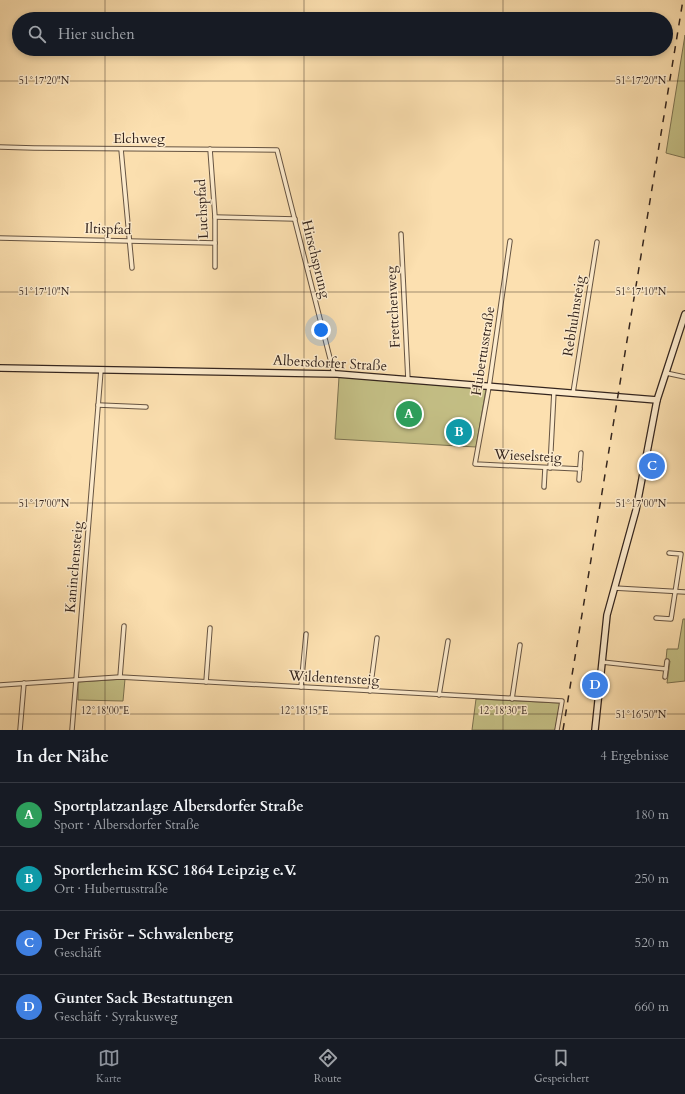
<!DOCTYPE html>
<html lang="de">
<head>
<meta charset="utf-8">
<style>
  body { margin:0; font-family:Cardo,serif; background:#242831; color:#f1f3f6 }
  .you { position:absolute; left:321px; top:330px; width:14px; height:14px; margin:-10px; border:3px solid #fff; border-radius:50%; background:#1a73e8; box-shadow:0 0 0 6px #1a73e833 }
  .badge { display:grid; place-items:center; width:26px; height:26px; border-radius:50%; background:#8c9099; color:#fff; font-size:13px; font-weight:700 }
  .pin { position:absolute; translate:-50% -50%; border:2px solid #fff; box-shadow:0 1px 4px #0006 }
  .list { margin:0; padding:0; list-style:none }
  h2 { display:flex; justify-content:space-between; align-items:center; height:52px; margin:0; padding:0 16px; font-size:17px }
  h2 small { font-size:13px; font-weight:400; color:#9ea1a6 }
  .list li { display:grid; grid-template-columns:26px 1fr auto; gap:12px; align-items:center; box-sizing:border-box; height:64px; padding:0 16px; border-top:1px solid #363941 }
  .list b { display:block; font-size:15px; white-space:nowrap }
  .list p { margin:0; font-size:13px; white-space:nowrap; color:#9ea1a6 }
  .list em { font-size:13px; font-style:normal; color:#9ea1a6 }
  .icon { flex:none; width:22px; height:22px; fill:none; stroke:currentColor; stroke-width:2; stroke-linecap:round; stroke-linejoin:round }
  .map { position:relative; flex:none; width:685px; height:730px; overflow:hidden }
  .search { position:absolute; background:#171b24; box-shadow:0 2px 6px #0003; left:12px; right:12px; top:12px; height:44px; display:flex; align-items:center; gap:10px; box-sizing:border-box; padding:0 14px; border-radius:22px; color:#9ea1a6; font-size:15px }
  .sheet { height:308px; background:#171b24 }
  nav { display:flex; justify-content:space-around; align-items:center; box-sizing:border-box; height:56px; border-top:1px solid #363941; background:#171b24; font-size:11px; color:#9ea1a6 }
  nav a { display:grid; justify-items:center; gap:2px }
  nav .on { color:#8c9099 }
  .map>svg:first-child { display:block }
  .green { fill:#c5c187; stroke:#7c7352 }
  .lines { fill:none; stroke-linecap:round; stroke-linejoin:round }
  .street-casing { stroke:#665442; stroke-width:5.5 }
  .secondary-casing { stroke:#34251e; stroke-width:8 }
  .street { stroke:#fdebcc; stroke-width:3.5 }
  .secondary { stroke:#fdebcc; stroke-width:5.5 }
  .rail { stroke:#34251e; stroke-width:1.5; stroke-dasharray:7 7; stroke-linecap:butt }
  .ticks { fill:none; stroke:#34251e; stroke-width:1; stroke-opacity:0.45 }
  .labels { text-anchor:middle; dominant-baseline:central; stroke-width:3; stroke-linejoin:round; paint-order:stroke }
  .street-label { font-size:14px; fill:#34251e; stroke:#fdebcc }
  .ticks-label { font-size:10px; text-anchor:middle; fill:#34251e; stroke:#fdebcc; stroke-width:3; stroke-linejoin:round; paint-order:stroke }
</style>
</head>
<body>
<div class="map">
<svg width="685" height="730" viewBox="0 0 685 730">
  <rect width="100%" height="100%" fill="#fce0b0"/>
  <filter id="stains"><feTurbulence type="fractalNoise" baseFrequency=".005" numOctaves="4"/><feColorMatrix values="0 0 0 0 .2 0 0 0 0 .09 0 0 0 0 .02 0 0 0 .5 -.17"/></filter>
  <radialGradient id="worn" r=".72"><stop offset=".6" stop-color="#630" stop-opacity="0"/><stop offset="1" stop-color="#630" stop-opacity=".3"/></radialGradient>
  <g class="green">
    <polygon points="685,35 685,158 666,153"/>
    <polygon points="339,377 486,389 476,447 335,439"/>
    <polygon points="683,619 685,619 685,681 667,683 670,661 666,660 667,649 678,649"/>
    <polygon points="125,679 123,701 78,700 78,682"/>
    <polygon points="476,699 560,703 555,730 472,730"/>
  </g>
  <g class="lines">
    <g class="street-casing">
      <g id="street">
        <polyline points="0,147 34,148 277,150 334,374"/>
        <polyline points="121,149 132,268"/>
        <polyline points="210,149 215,217 215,267"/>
        <polyline points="215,217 295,219"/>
        <polyline points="401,234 408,380"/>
        <polyline points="0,238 215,243"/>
        <polyline points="510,241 489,387 475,464 580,469"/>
        <polyline points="666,373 685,377"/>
        <polyline points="573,393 597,242"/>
        <polyline points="98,405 146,407"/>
        <polyline points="550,468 554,391"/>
        <polyline points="579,480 581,453"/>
        <polyline points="544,487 545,468"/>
        <polyline points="614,588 685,592"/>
        <polyline points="656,618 671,619 681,554 669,553"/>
        <polyline points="602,662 666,669 665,677"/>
        <polyline points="666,669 667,661"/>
        <polyline points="120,677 124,626"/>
        <polyline points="206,682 210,628"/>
        <polyline points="0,685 120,677 562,701 557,730"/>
        <polyline points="301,687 306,634"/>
        <polyline points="370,691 377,638"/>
        <polyline points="439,695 448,641"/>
        <polyline points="512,699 520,645"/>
        <polyline points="20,730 24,683"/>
        <polyline points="72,730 101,370"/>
      </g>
    </g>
    <g class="secondary-casing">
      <g id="secondary">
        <polyline points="0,368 337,374 657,400"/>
        <polyline points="595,730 607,615 636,510 657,400 685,314"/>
      </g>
    </g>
    <use href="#street" class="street"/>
    <use href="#secondary" class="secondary"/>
    <polyline class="rail" points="563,730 683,0"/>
  </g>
  <path class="ticks" d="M105,0v19M304,0v19M503,0v19M105,49v681M304,49v681M503,49v681M0,81h685M0,292h685M0,503h685M0,714h685"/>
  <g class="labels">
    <g class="street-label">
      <text x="139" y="138">Elchweg</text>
      <text transform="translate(202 209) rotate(-93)">Luchspfad</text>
      <text transform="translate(108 229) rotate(2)">Iltispfad</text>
      <text transform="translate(316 259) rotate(76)">Hirschsprung</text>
      <text transform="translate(393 307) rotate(-93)">Frettchenweg</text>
      <text transform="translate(574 316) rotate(-81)">Rebhuhnsteig</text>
      <text transform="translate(483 351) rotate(-81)">Hubertusstraße</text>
      <text transform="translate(330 363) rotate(3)">Albersdorfer Straße</text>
      <text transform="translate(528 456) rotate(3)">Wieselsteig</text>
      <text transform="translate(74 567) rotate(-85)">Kaninchensteig</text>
      <text transform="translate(334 678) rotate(3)">Wildentensteig</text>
    </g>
  </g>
  <g class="ticks-label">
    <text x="44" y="84">51°17'20"N</text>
    <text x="641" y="84">51°17'20"N</text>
    <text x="44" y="295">51°17'10"N</text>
    <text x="641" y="295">51°17'10"N</text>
    <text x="44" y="507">51°17'00"N</text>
    <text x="641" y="507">51°17'00"N</text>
    <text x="105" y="714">12°18'00"E</text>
    <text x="304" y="714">12°18'15"E</text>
    <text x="503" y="714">12°18'30"E</text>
    <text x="641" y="718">51°16'50"N</text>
  </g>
  <rect width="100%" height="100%" filter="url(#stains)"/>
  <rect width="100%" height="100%" fill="url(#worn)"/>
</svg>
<div class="you"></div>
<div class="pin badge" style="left:409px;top:414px;background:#2e9e5b">A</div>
<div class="pin badge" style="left:459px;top:432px;background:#0f9aa8">B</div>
<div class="pin badge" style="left:652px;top:466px;background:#3f7fe0">C</div>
<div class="pin badge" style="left:595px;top:685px;background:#3f7fe0">D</div>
<div class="search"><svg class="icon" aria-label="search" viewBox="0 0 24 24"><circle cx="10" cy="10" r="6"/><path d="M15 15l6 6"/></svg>Hier suchen</div>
</div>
<section class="sheet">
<h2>In der Nähe<small>4 Ergebnisse</small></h2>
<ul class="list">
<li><span class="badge" style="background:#2e9e5b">A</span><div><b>Sportplatzanlage Albersdorfer Straße</b><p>Sport · Albersdorfer Straße</p></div><em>180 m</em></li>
<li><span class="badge" style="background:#0f9aa8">B</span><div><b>Sportlerheim KSC 1864 Leipzig e.V.</b><p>Ort · Hubertusstraße</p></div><em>250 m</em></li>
<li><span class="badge" style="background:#3f7fe0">C</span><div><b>Der Frisör - Schwalenberg</b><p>Geschäft</p></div><em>520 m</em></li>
<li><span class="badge" style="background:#3f7fe0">D</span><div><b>Gunter Sack Bestattungen</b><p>Geschäft · Syrakusweg</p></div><em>660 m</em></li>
</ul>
</section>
<nav>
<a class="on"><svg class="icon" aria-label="map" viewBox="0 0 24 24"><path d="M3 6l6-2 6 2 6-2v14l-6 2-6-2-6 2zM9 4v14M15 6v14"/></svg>Karte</a>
<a><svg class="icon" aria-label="directions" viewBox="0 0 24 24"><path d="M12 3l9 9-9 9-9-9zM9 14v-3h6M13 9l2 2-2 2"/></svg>Route</a>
<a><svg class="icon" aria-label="saved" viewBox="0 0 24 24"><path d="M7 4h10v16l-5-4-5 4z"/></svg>Gespeichert</a>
</nav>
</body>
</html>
